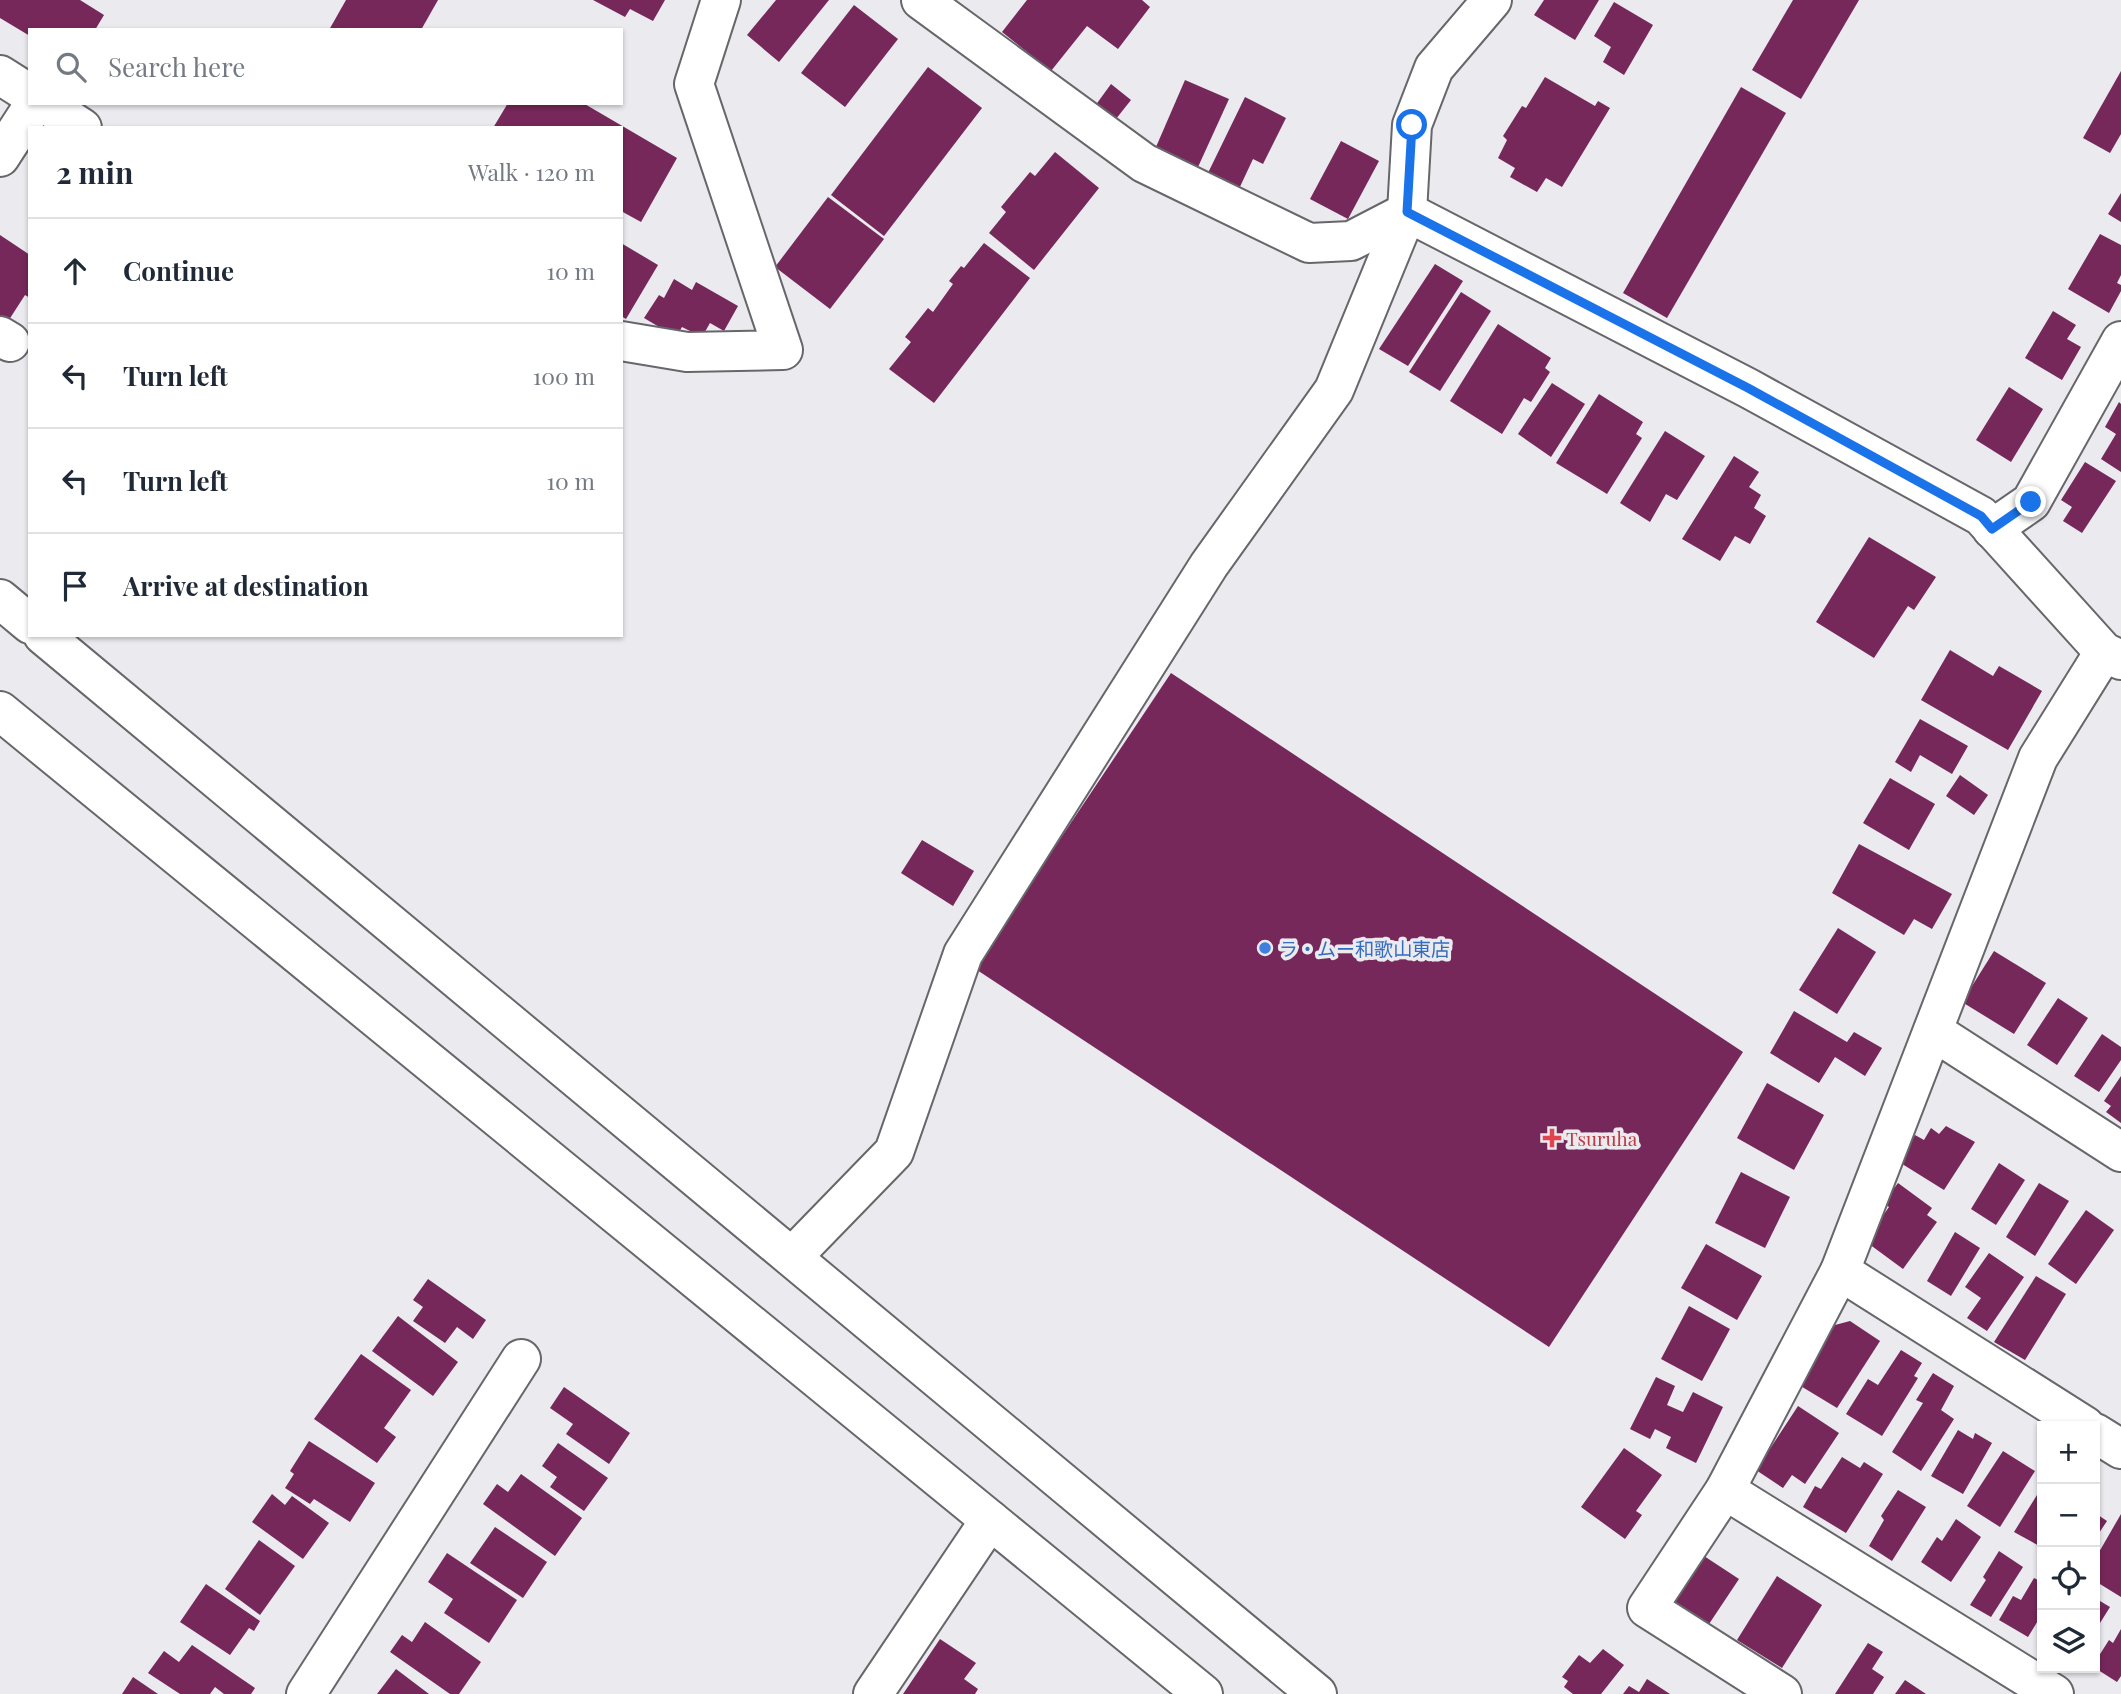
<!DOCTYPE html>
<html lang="en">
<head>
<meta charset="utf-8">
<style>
  body { margin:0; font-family:"Playfair Display","Noto Sans JP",serif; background:#f2f2f3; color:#1f2937 }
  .controls { position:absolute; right:21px; bottom:21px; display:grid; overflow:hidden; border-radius:0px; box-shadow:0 2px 5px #0004 }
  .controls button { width:63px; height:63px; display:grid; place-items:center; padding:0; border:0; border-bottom:2px solid #e0e1e3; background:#fff; color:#1f2937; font:35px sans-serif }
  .stop { position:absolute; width:21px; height:21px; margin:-16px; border:5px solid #1a73e8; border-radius:50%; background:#fff }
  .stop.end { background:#1a73e8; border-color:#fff; box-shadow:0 2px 7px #0008 }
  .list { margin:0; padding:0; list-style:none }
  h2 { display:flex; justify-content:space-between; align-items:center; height:91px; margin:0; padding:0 28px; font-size:30px }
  h2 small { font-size:23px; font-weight:400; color:#747a83 }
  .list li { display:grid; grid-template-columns:46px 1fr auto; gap:21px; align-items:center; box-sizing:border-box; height:105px; padding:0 28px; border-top:2px solid #e0e1e3 }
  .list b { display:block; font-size:26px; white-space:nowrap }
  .list em { font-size:23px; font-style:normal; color:#747a83 }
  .icon { flex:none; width:38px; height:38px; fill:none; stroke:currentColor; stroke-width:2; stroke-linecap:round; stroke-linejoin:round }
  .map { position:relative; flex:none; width:2121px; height:1694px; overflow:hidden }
  .search { position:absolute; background:#fff; box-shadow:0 2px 5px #0004; left:28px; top:28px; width:595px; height:77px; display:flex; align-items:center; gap:18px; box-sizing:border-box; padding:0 24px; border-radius:0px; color:#747a83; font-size:26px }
  .panel { position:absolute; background:#fff; box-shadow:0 2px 5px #0004; left:28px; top:126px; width:595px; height:511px; border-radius:0px }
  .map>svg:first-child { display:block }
  .building { fill:#752859 }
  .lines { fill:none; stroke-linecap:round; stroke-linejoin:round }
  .minor-casing { stroke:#67676b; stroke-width:42 }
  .tertiary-casing { stroke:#67676b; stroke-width:42 }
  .minor { stroke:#fff; stroke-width:38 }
  .tertiary { stroke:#fff; stroke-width:38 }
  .route { stroke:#1a73e8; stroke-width:9 }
  .shop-dot { fill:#3f7fe0; stroke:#eaeaef; stroke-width:2.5 }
  .health-dot { fill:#e0444e; stroke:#eaeaef; stroke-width:2.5 }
  .labels { text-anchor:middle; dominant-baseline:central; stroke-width:7; stroke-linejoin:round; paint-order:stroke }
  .shop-label { font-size:19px; fill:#366cbe; stroke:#eaeaef; text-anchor:start }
  .health-label { font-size:19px; fill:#be3a42; stroke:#eaeaef; text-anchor:start }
</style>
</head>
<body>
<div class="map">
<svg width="2121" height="1694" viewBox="0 0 2121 1694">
  <rect width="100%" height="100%" fill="#eaeaef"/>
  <g class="building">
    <polygon points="0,0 80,0 104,15 95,30 30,30 30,36 0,18"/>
    <polygon points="346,0 438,0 421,30 329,30"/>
    <polygon points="593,0 665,0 653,21 630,9 625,17"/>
    <polygon points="776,0 829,0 779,62 747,35"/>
    <polygon points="1027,0 1142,0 1150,7 1118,49 1087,26 1051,71 1002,32"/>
    <polygon points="1544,0 1599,0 1575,40 1534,15"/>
    <polygon points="1793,0 1859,0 1801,99 1752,70"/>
    <polygon points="1614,2 1653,25 1624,75 1603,62 1611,47 1594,36"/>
    <polygon points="854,5 898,39 845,107 801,73"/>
    <polygon points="928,67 982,108 884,236 831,195"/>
    <polygon points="2121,71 2121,134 2110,153 2083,138"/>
    <polygon points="1545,77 1595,106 1598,101 1610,108 1562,187 1546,178 1537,192 1510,177 1515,168 1498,158 1507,140 1503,136 1522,106 1526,108"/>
    <polygon points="1185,80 1229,99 1198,167 1156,147"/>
    <polygon points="1111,84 1131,100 1108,129 1095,106"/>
    <polygon points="1741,87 1786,113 1667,318 1623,293"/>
    <polygon points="1245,97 1286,118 1263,164 1253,159 1238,191 1207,175"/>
    <polygon points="508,103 583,103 677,158 641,222 621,211 621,128 493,128"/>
    <polygon points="1341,141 1379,161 1348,219 1310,199"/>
    <polygon points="1055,152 1099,188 1034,270 989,233 1006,212 1001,207 1030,172 1035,176"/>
    <polygon points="2121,193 2121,222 2108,214"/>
    <polygon points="828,197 884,239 830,309 775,267"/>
    <polygon points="2100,234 2121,245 2121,275 2117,283 2121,285 2121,291 2109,313 2068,289"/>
    <polygon points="0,235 30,255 30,298 25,295 5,326 0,323"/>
    <polygon points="621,243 658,265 626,319 621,316"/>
    <polygon points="984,243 1030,278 934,403 889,369 911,342 905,337 928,308 933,312 953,284 949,281 961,266 964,268"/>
    <polygon points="1435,264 1463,281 1408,366 1379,349"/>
    <polygon points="674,279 692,290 696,282 738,306 724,331 710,323 702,337 682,327 676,337 644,318 659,295 664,298"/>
    <polygon points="1461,292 1491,311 1440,391 1409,372"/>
    <polygon points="2053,311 2076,325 2067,339 2081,347 2062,380 2025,358"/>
    <polygon points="1498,324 1551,358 1545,368 1550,372 1531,402 1524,398 1502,434 1450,401"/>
    <polygon points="1552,383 1585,404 1551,457 1518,434"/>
    <polygon points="2009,387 2043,409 2011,462 1976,440"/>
    <polygon points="1599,394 1643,422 1636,434 1642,438 1607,494 1556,463"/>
    <polygon points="2119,402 2121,404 2121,472 2101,459 2116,434 2105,427"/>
    <polygon points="1665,431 1705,456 1677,500 1666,494 1650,522 1620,503"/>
    <polygon points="1734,456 1759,472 1749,487 1761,495 1754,508 1766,516 1750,544 1735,536 1720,561 1682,539"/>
    <polygon points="2085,462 2116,481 2082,533 2063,521 2072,507 2061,500"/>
    <polygon points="1869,537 1936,577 1914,610 1908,606 1874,658 1816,622"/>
    <polygon points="1950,650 1993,676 1999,666 2042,691 2008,750 1921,700"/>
    <polygon points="1171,673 1743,1052 1549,1347 974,968"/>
    <polygon points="1920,719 1968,746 1952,774 1920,755 1911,772 1895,762"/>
    <polygon points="1960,775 1988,795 1974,815 1946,796"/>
    <polygon points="1890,778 1935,804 1909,850 1863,823"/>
    <polygon points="922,840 974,871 953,906 901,873"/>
    <polygon points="1859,844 1952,894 1932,929 1914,919 1904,935 1832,893"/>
    <polygon points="1838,928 1876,952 1837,1014 1799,990"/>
    <polygon points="1994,951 2046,983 2014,1034 1962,1002"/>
    <polygon points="2058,998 2088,1018 2057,1065 2027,1045"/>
    <polygon points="1794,1011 1847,1042 1854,1032 1882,1048 1865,1076 1835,1057 1819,1083 1770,1053"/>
    <polygon points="2102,1034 2121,1047 2121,1060 2099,1092 2074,1076"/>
    <polygon points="2121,1076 2121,1123 2106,1112 2111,1106 2104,1101"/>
    <polygon points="1767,1083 1824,1115 1794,1170 1737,1138"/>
    <polygon points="1946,1126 1975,1142 1944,1190 1899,1162 1915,1135 1924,1140 1931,1128 1939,1134"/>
    <polygon points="1999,1163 2025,1180 1996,1225 1971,1209"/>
    <polygon points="1741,1172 1790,1197 1765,1248 1715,1223"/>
    <polygon points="1898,1183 1932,1208 1927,1215 1937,1222 1903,1269 1865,1241 1889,1207 1883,1203"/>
    <polygon points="2039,1183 2069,1201 2035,1256 2006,1237"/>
    <polygon points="2086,1210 2114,1230 2076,1284 2048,1264"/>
    <polygon points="1955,1232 1980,1248 1951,1296 1927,1281"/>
    <polygon points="1706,1244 1762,1276 1737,1320 1681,1288"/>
    <polygon points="1989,1253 2024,1277 1987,1331 1967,1318 1981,1298 1965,1287"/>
    <polygon points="2036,1276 2066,1294 2025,1360 1994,1342"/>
    <polygon points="428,1279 486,1320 473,1339 457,1327 445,1343 413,1321 423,1307 413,1300"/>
    <polygon points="1689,1306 1730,1329 1702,1381 1661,1359"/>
    <polygon points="398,1316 458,1362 433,1396 372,1351"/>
    <polygon points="1850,1321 1880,1341 1837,1408 1799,1385 1835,1325"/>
    <polygon points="1901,1350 1922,1363 1914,1376 1918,1378 1882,1436 1846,1414 1868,1379 1878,1385"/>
    <polygon points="361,1354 411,1390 384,1428 396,1437 377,1463 314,1419"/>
    <polygon points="1933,1373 1954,1386 1941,1410 1954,1419 1921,1471 1892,1452 1923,1403 1916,1400"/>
    <polygon points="1656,1377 1675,1386 1667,1405 1683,1412 1693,1392 1723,1407 1696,1463 1666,1448 1671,1437 1655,1429 1650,1439 1630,1429"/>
    <polygon points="564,1387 630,1433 609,1464 566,1434 573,1424 550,1408"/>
    <polygon points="1798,1406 1839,1433 1805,1484 1792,1475 1783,1488 1756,1470"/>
    <polygon points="1958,1430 1973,1439 1975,1433 1992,1443 1963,1494 1931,1476"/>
    <polygon points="309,1441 375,1483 350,1522 314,1499 310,1504 285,1488 294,1474 290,1471"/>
    <polygon points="558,1443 608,1478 584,1511 550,1487 557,1477 542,1466"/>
    <polygon points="1624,1448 1662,1475 1636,1511 1642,1515 1625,1539 1581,1507"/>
    <polygon points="2003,1451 2035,1471 2000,1527 1967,1506"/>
    <polygon points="1842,1457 1860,1468 1864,1462 1883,1474 1846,1533 1803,1507 1815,1486 1821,1489"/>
    <polygon points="521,1474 582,1518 555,1556 483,1504 497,1484 508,1492"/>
    <polygon points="2042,1487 2042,1546 2041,1547 2014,1532"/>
    <polygon points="1898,1490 1926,1507 1892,1561 1869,1546 1884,1520 1881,1516"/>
    <polygon points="272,1494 285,1505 292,1496 329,1523 303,1559 252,1522"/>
    <polygon points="2095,1513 2107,1521 2095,1539"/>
    <polygon points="2121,1514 2121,1597 2095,1581 2095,1559"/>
    <polygon points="1956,1519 1981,1537 1951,1582 1921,1562 1937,1537 1942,1541"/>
    <polygon points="495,1527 547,1562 523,1598 470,1563"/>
    <polygon points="259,1540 295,1566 260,1615 225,1589"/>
    <polygon points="1999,1551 2023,1567 1991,1617 1970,1605 1986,1580 1983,1577"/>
    <polygon points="447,1553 517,1600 489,1643 444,1613 453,1599 428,1582"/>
    <polygon points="1704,1556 1739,1579 1709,1624 1675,1602"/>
    <polygon points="1777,1576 1822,1605 1782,1668 1737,1640"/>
    <polygon points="2034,1578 2042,1582 2042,1614 2028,1637 1999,1620 2013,1596 2021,1600"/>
    <polygon points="206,1584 260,1621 254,1631 249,1628 230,1655 180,1622"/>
    <polygon points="2095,1598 2110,1607 2095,1631"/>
    <polygon points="425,1622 481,1662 459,1694 450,1694 390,1652 402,1635 412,1642"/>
    <polygon points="2121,1629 2121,1676 2117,1682 2095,1668 2095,1662 2109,1640 2113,1643"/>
    <polygon points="940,1639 976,1663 964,1679 978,1689 975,1694 903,1694"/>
    <polygon points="1868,1643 1883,1652 1872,1669 1884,1677 1873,1694 1835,1694"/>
    <polygon points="192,1645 255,1688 251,1694 224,1694 215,1687 210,1694 180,1694 148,1673 164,1651 179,1662"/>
    <polygon points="1603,1649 1624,1665 1601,1694 1573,1694 1564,1687 1568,1681 1562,1677 1579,1655 1590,1663"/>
    <polygon points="396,1669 429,1694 377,1694"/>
    <polygon points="133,1677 158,1694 122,1694"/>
    <polygon points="1647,1679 1670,1694 1623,1694 1629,1686 1639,1692"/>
    <polygon points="1905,1680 1926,1694 1895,1694"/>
  </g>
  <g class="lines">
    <g class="minor-casing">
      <g id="minor">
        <polyline points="921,0 1144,163 1309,243 1351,241 1407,212"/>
        <polyline points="0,75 30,94"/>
        <polyline points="44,103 82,128"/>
        <polyline points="0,157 35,103"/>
        <polyline points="1407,212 1748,388 1981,516 2104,652 2121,660"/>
        <polyline points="0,336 10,342"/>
        <polyline points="621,341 687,352 783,350 694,84 721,0"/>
        <polyline points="1992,529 2031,502 2121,341"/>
        <polyline points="1933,1031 2121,1152"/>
        <polyline points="792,1257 894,1152 963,954 1209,565 1334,390 1407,212 1412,125 1434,68 1492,0"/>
        <polyline points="1840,1271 2085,1426"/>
        <polyline points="2095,1433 2121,1449"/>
        <polyline points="1725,1490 2054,1694"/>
        <polyline points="306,1694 521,1359"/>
        <polyline points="873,1694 990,1520"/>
        <polyline points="1782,1694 1647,1608 1725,1490 1840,1271 2038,758 2104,652"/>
      </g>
    </g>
    <g class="tertiary-casing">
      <g id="tertiary">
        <polyline points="0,599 30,624"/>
        <polyline points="43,635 1317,1694"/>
        <polyline points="0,711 1203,1694"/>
      </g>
    </g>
    <use href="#minor" class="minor"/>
    <use href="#tertiary" class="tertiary"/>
  </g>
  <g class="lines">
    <polyline class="route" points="1412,125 1407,212 1748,388 1981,516 1992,529 2031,502"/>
  </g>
  <circle class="shop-dot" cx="1265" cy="948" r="7"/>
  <path class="health-dot" d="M1548.5 1127.5h7v7h7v7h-7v7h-7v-7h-7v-7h7z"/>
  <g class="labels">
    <g class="shop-label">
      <text x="1279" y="948">ラ・ムー和歌山東店</text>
    </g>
    <g class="health-label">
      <text x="1566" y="1138">Tsuruha</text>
    </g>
  </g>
</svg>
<div class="controls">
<button>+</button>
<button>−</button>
<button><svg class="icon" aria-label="locate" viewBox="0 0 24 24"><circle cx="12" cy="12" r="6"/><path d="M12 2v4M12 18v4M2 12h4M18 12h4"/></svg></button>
<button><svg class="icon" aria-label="layers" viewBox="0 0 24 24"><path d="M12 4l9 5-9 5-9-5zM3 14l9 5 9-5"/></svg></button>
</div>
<div class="stop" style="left:1412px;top:125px"></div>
<div class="stop end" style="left:2031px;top:502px"></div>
<div class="search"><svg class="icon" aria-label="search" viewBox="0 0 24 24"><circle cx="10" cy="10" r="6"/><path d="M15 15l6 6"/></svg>Search here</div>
<section class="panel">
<h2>2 min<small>Walk · 120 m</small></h2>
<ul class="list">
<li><svg class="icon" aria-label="ahead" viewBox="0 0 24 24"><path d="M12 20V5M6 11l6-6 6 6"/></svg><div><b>Continue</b></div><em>10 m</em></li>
<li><svg class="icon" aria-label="left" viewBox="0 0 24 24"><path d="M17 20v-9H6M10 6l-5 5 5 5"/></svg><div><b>Turn left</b></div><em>100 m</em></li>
<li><svg class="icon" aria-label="left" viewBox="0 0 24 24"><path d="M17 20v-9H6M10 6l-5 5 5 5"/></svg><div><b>Turn left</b></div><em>10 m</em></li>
<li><svg class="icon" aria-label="arrive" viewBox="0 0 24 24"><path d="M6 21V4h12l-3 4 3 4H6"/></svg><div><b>Arrive at destination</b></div></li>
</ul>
</section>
</div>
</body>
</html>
